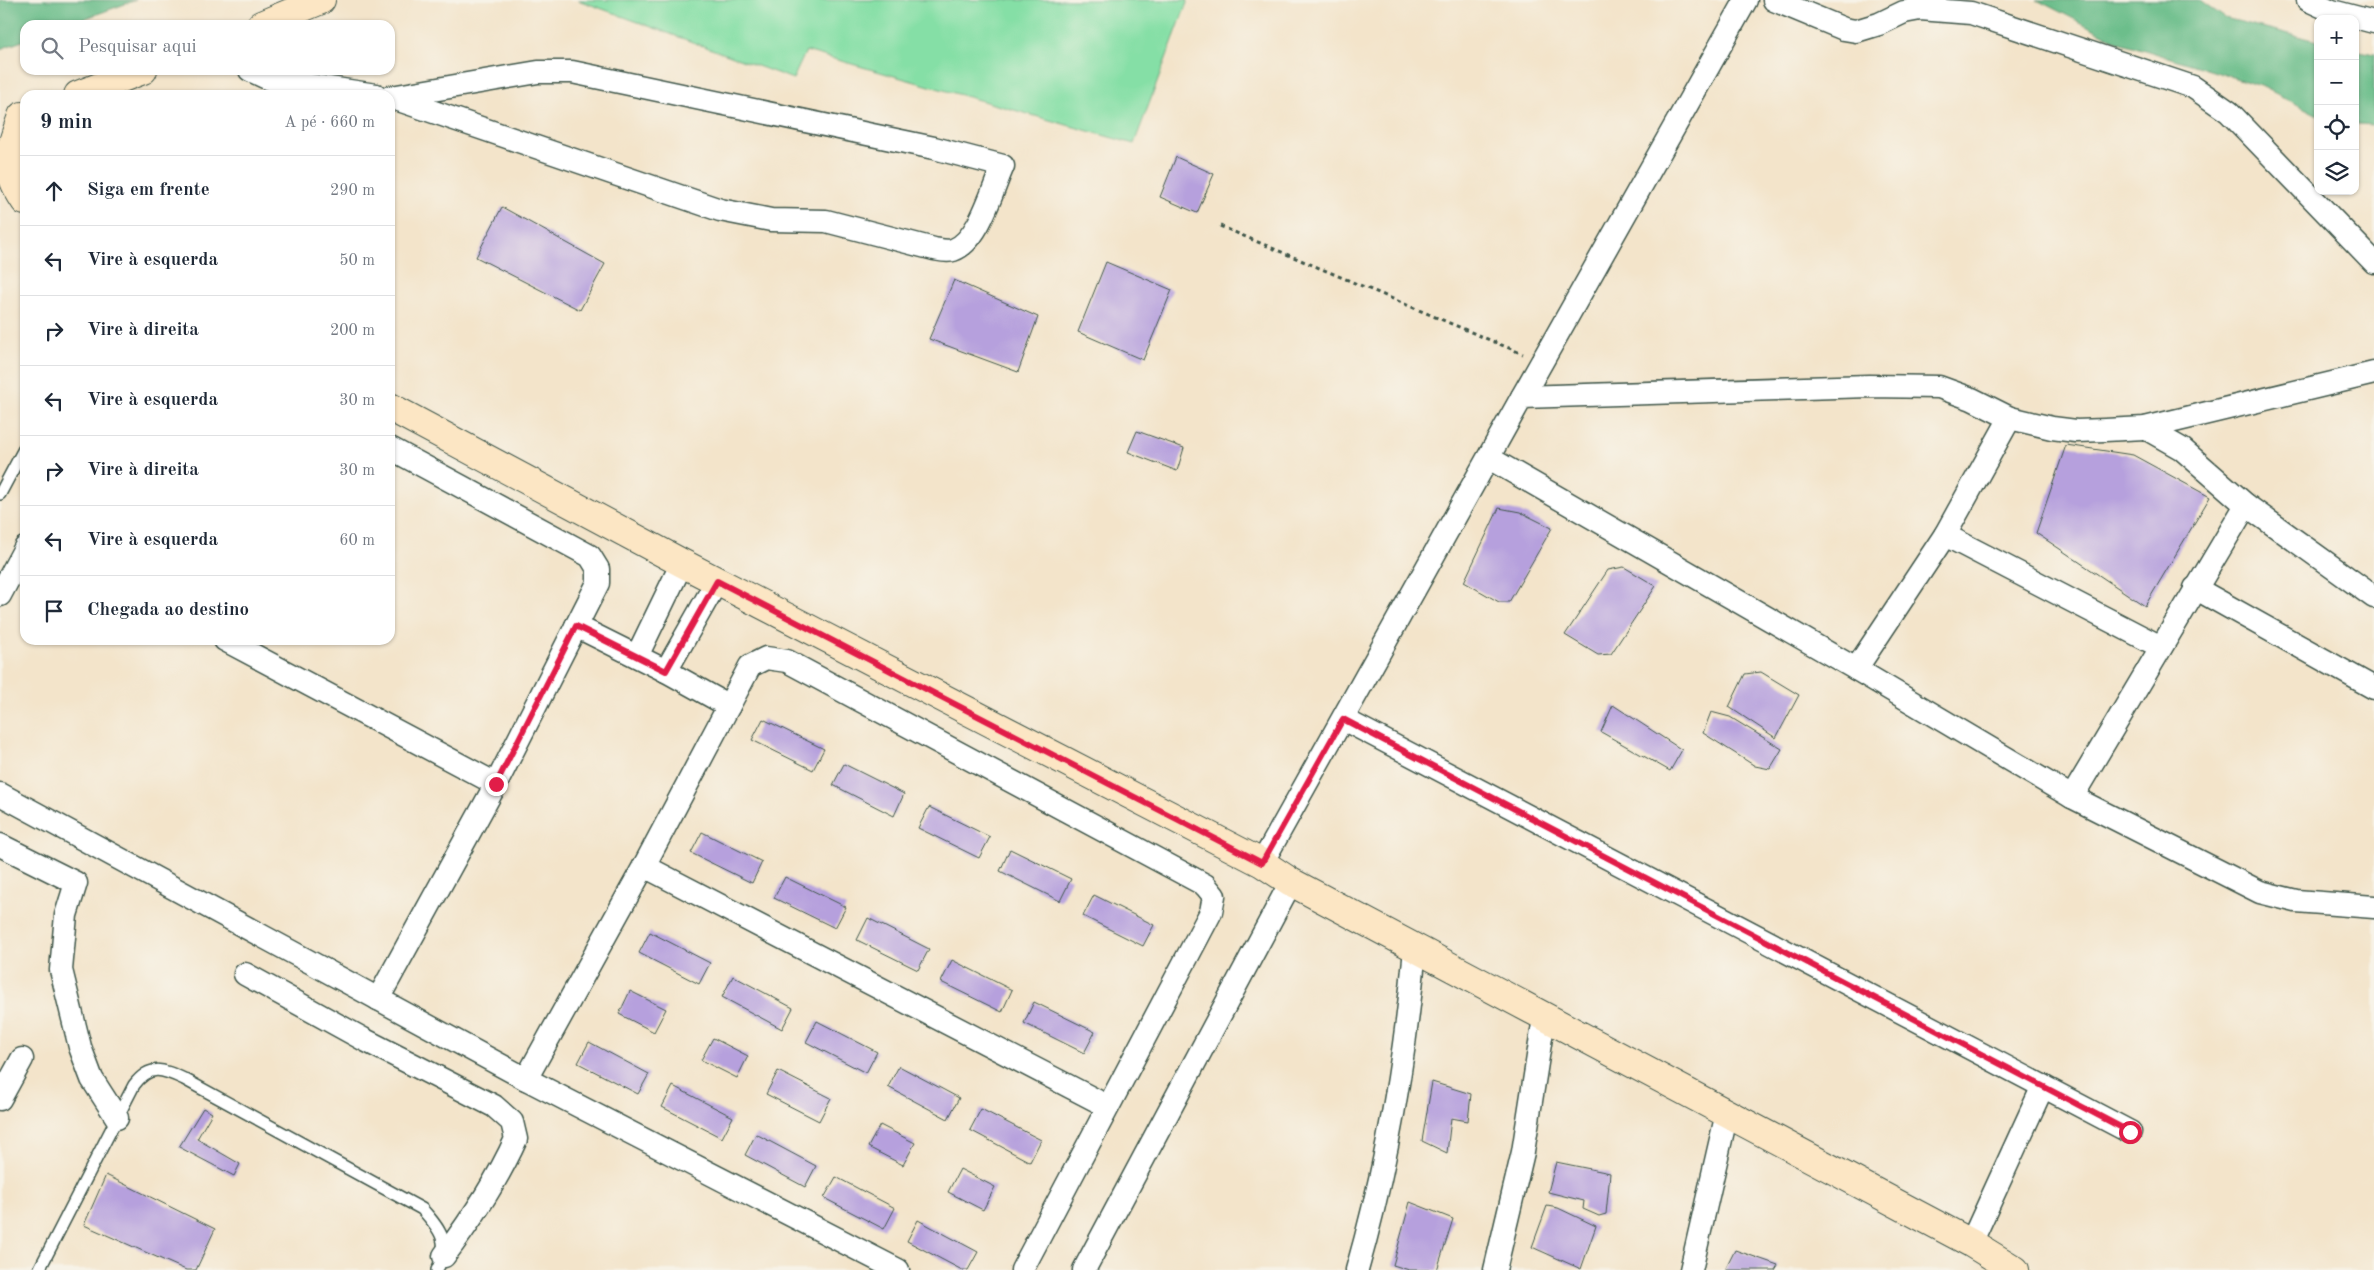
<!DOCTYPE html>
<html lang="pt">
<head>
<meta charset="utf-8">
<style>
  body { margin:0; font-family:"Old Standard TT",serif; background:#f6f6f7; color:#1f2937 }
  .controls { position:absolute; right:15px; top:15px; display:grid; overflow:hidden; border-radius:10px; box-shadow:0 1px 4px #0004 }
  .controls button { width:45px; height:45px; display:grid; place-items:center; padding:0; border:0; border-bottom:1px solid #e0e1e3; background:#fff; color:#1f2937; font:25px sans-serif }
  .stop { position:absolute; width:15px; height:15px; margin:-11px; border:4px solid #e11d48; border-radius:50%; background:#fff }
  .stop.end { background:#e11d48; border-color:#fff; box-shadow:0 1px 5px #0008 }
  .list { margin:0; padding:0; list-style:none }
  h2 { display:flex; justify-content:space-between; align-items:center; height:65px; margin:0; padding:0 20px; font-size:21px }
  h2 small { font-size:16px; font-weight:400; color:#747a83 }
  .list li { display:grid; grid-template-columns:32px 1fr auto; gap:15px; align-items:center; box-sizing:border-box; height:70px; padding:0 20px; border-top:1px solid #e0e1e3 }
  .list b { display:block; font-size:19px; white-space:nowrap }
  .list em { font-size:16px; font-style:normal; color:#747a83 }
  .icon { flex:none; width:28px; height:28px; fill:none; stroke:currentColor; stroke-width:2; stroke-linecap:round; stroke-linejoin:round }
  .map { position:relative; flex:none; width:2374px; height:1270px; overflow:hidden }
  .search { position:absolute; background:#fff; box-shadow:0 1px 4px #0004; left:20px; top:20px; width:375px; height:55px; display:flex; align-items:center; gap:12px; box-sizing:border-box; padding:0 18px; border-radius:15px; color:#747a83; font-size:19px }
  .panel { position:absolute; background:#fff; box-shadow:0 1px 4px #0004; left:20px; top:90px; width:375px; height:555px; border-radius:15px }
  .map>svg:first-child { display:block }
  .green { fill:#85dfa6; stroke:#528e6d }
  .forest { fill:#6cbe8b; stroke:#467e60 }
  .building { fill:#b6a0dd }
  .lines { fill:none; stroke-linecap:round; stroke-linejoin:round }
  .lane-casing { stroke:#3f564a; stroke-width:14 }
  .street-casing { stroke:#3f564a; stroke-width:25 }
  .secondary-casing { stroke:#3f564a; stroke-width:30 }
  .path { stroke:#3f564a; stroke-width:3; stroke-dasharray:4 4; stroke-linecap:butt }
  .lane { stroke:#fff; stroke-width:11 }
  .street { stroke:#fff; stroke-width:22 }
  .secondary { stroke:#fce6c4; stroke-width:28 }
  .route { stroke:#e11d48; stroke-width:6 }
</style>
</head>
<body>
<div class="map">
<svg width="2374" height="1270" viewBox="0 0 2374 1270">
  <rect width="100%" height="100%" fill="#f7f3e8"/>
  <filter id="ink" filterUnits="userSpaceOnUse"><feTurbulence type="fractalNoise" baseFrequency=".02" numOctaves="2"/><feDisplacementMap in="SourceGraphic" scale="10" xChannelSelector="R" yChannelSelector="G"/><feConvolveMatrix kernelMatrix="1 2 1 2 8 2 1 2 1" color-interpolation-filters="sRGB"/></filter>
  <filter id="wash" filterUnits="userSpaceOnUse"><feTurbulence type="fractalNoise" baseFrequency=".0096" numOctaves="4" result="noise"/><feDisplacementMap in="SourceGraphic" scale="20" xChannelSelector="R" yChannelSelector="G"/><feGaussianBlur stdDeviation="1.12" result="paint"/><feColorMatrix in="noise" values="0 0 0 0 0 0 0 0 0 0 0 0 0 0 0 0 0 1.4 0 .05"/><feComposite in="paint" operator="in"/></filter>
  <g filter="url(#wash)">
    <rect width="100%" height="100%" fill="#f3e4ca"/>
    <polygon class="green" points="578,0 1188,0 1134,144 806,51 793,79"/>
    <g class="forest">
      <polygon points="0,0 136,0 67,25 25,25 25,40 0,49"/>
      <polygon points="2037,0 2200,0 2225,18 2318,41 2318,115 2261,86 2119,42"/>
      <polygon points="2355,50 2374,54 2374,125 2355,124"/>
    </g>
    <g id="blocks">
      <g class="building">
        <polygon points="1176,157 1214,174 1197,213 1160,197"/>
        <polygon points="502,207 605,264 580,310 476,257"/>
        <polygon points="1106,262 1172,290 1143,360 1078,332"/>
        <polygon points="954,280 1038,317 1018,372 929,339"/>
        <polygon points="1137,431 1184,448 1177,471 1128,452"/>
        <polygon points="2066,445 2133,455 2210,497 2145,606 2036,533"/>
        <polygon points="1499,508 1520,512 1552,528 1509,602 1499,602 1464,582"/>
        <polygon points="1624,567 1656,586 1611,654 1598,655 1565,635 1608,570"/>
        <polygon points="1761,672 1799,695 1776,738 1729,707 1745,674"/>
        <polygon points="1613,705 1682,750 1670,771 1601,732"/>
        <polygon points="1711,712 1730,717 1782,749 1770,769 1755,766 1703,733"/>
        <polygon points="763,719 824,749 813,770 752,740"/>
        <polygon points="844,764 904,794 894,816 833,785"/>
        <polygon points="929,807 990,837 979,858 918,828"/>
        <polygon points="702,832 762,862 752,883 691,853"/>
        <polygon points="1010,849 1071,879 1060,901 1000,871"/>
        <polygon points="785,877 846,907 835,928 774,898"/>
        <polygon points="1094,895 1154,925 1143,946 1083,916"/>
        <polygon points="868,918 929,949 918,970 857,940"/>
        <polygon points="650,932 710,963 699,984 639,953"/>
        <polygon points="952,960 1012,990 1002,1012 941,982"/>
        <polygon points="733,976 793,1008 782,1029 722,997"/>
        <polygon points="630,991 666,1009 654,1032 619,1014"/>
        <polygon points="1034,1002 1095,1032 1084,1053 1024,1023"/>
        <polygon points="817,1021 877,1052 866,1073 806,1042"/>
        <polygon points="713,1038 748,1056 737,1078 701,1060"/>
        <polygon points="589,1042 649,1074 638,1094 578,1063"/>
        <polygon points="899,1066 959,1098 948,1119 888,1087"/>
        <polygon points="778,1071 831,1098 819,1121 766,1094"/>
        <polygon points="1432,1082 1471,1094 1468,1121 1451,1118 1447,1153 1422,1141"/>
        <polygon points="673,1086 733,1117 722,1138 662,1107"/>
        <polygon points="203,1108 212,1113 197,1139 240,1164 234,1176 179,1147"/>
        <polygon points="981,1109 1041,1140 1030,1162 970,1130"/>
        <polygon points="880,1125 915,1143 903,1165 868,1147"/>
        <polygon points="756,1134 816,1166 805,1187 745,1155"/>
        <polygon points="1556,1162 1610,1173 1606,1214 1599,1216 1583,1209 1584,1201 1548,1192"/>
        <polygon points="960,1169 995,1187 983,1210 948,1192"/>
        <polygon points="106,1175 215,1229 196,1270 186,1270 84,1225"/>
        <polygon points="836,1177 895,1208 884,1229 824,1198"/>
        <polygon points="1410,1202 1453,1219 1437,1270 1409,1270 1393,1265"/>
        <polygon points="1547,1206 1558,1208 1596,1226 1581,1269 1532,1247"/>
        <polygon points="918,1220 978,1252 968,1270 962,1270 907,1241"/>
        <polygon points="1735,1250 1778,1265 1775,1270 1725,1270"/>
      </g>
    </g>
  </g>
  <g filter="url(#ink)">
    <use href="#blocks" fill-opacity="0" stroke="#3f564a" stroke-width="1"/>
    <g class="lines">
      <g class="lane-casing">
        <g id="lane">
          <polyline points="0,494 25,447"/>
          <path d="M39,1270l95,-185c16,-21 28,-16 50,-6l238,130c19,21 29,34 15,61"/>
        </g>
      </g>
      <g class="street-casing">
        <g id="street">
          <polyline points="1774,0 1844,29 1856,31 1879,24 1904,12 1920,9 1971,13 2193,87 2229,112 2374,262"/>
          <polyline points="2308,0 2332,11 2374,22"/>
          <polyline points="250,70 269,79 376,95"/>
          <path d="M390,97l330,113 51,10 55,1 108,28c6,1 13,3 19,1 26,-9 39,-60 50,-84l-69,-18 -362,-76h-34l-147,25"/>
          <polyline points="1522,397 1746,0"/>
          <polyline points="2145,428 2182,449 2246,505 2374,597"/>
          <polyline points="1489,458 1856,669 2072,797 2260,892 2296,901 2374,907"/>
          <polyline points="1945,535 2161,647"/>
          <polyline points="2195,588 2374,688"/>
          <polyline points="0,595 25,548"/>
          <polyline points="576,626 666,671 729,706"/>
          <polyline points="225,640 496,784"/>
          <polyline points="637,656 682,563"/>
          <polyline points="1856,669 1945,535 2010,418"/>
          <polyline points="666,671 717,581"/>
          <polyline points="1343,719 2130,1132"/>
          <polyline points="0,794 526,1079 898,1270"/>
          <polyline points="2072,797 2246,505"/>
          <polyline points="0,845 76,883 66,915 61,970 80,1047 92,1079 117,1118"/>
          <polyline points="1262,863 1522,397 1869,386 1939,387 1972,399 2010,418 2052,428 2076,431 2105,430 2145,428 2374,373"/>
          <polyline points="644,866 1107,1106"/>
          <path d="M245,974l118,65 131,67 18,16 4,17c-19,42 -44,80 -72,117"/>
          <polyline points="378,999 496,784 598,583 598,569 590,556 390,448"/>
          <polyline points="526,1079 644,866 750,666 766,658 787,661 1205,885 1214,896 1211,912 1022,1270"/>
          <polyline points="0,1099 22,1059"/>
          <polyline points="1971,1243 2043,1086"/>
          <polyline points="1084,1270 1291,882"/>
          <path d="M1357,1270c30,-104 48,-213 58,-321"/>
          <polyline points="1495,1270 1523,1152 1544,1018"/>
          <polyline points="1691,1270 1727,1113"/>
        </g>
      </g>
      <g class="secondary-casing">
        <g id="secondary">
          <polyline points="261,25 321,0"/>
          <polyline points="78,95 143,70"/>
          <path d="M22,116c-13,38 -21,49 3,85"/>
          <polyline points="390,407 682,563 1262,863 1291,882 1971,1243 2015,1270"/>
        </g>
      </g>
      <polyline class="path" points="1220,226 1523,354"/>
      <use href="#lane" class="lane"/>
      <use href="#street" class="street"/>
      <use href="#secondary" class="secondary"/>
    </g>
  </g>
  <g class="lines" filter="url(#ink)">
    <polyline class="route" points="496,784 576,626 666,671 717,581 1262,863 1343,719 2130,1132"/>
  </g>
</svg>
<div class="controls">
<button>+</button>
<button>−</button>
<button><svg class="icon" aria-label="locate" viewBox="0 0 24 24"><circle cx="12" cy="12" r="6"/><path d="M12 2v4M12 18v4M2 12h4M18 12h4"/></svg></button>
<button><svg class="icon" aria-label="layers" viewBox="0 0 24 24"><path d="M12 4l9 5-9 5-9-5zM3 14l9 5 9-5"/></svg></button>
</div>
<div class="stop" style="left:2130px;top:1132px"></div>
<div class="stop end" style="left:496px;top:784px"></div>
<div class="search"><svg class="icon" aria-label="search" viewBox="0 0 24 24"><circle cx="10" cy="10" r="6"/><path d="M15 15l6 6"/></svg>Pesquisar aqui</div>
<section class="panel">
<h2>9 min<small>A pé · 660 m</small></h2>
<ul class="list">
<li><svg class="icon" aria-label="ahead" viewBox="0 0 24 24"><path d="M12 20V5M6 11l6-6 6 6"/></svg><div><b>Siga em frente</b></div><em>290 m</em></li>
<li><svg class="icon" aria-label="left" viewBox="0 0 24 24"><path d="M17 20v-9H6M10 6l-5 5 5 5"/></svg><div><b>Vire à esquerda</b></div><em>50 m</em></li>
<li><svg class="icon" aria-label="right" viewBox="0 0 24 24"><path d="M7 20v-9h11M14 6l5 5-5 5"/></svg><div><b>Vire à direita</b></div><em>200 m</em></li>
<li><svg class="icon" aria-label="left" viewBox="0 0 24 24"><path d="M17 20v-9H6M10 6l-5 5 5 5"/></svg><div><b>Vire à esquerda</b></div><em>30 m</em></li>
<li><svg class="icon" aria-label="right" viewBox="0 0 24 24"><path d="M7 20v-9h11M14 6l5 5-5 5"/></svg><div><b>Vire à direita</b></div><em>30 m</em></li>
<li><svg class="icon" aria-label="left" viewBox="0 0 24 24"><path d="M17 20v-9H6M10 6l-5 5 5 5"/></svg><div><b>Vire à esquerda</b></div><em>60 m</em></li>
<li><svg class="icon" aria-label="arrive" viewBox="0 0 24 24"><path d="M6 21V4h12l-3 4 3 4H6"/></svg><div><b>Chegada ao destino</b></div></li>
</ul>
</section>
</div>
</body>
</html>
